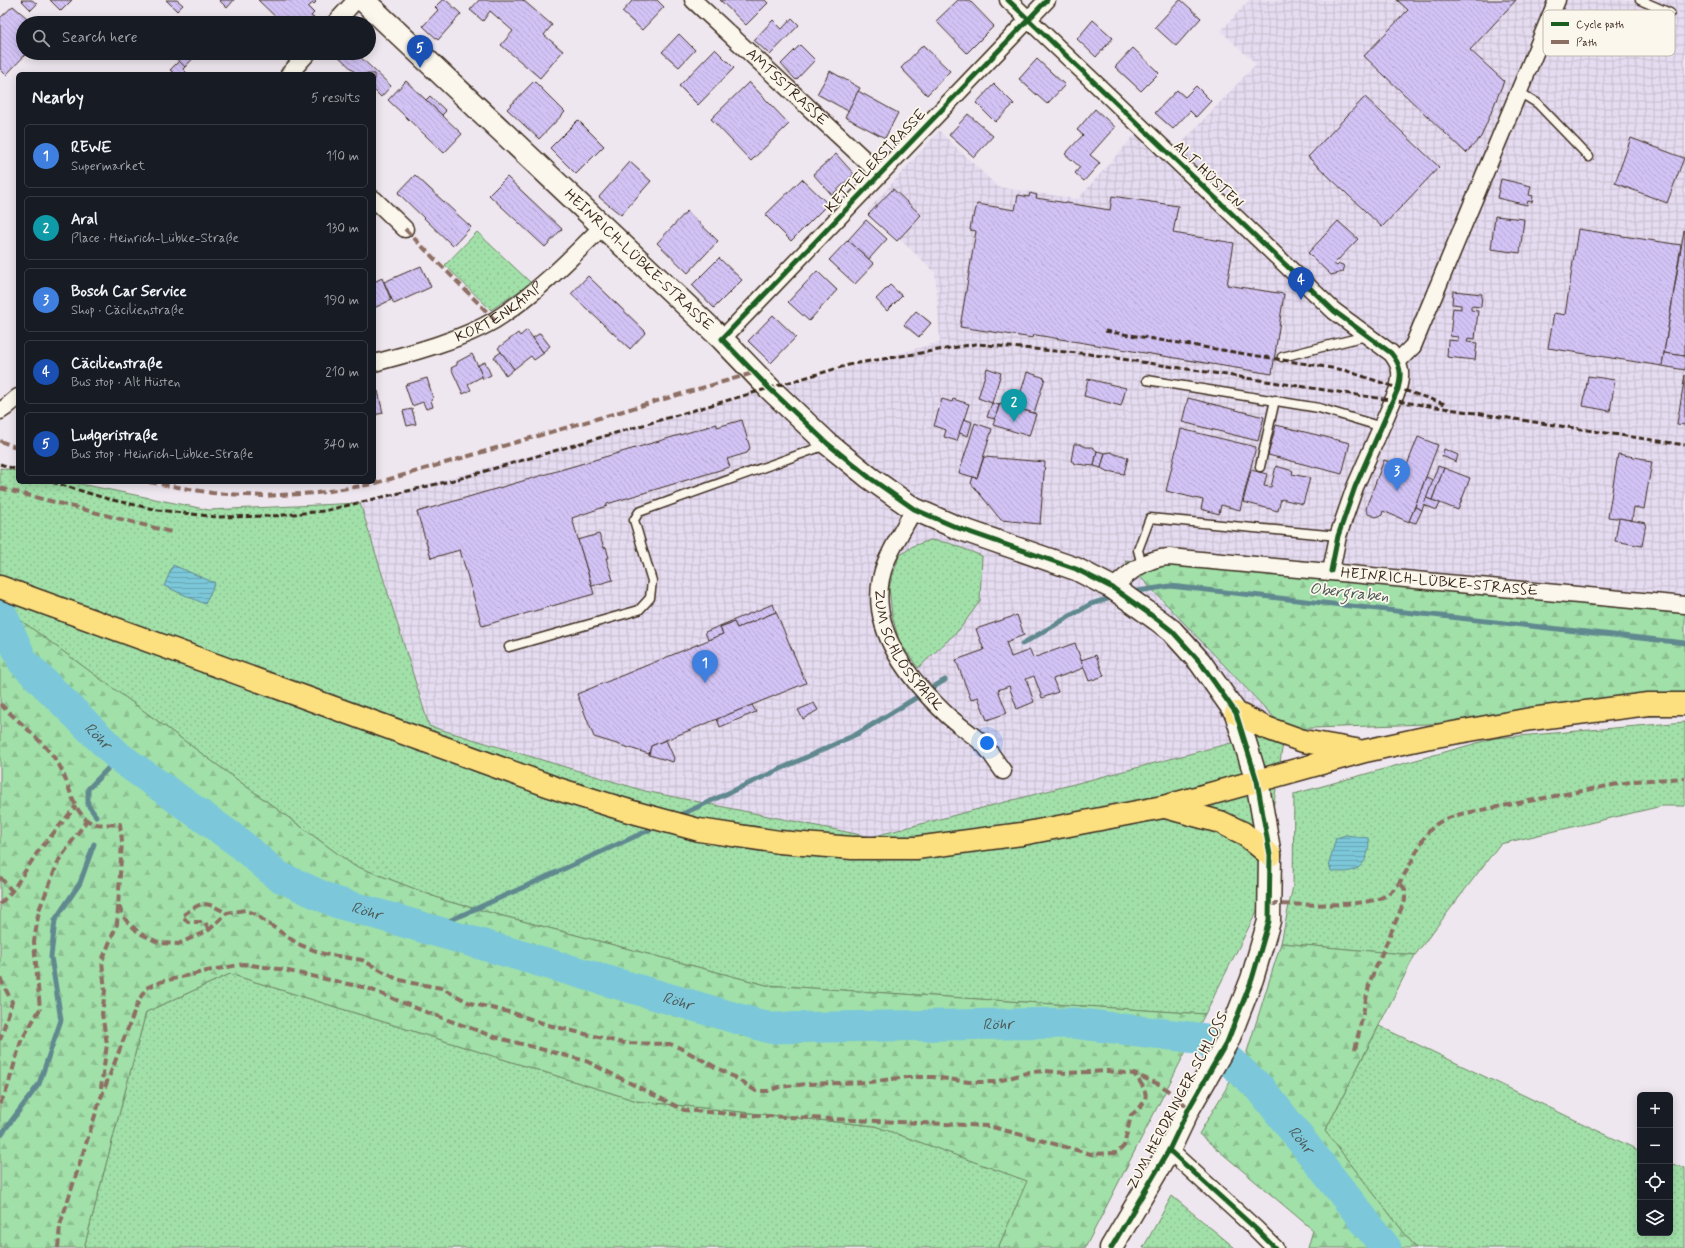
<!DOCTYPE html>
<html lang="en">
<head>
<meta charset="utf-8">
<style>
  body { margin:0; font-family:Mynerve,sans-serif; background:#20242c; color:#f1f3f6 }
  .controls { position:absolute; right:12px; bottom:12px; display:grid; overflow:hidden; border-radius:6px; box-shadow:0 2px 10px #0003 }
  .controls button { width:36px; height:36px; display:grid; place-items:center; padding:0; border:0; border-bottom:1px solid #363941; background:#171b24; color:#f1f3f6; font:20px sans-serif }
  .you { position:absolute; left:987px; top:743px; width:14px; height:14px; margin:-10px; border:3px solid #fff; border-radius:50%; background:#1a73e8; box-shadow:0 0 0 6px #1a73e833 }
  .badge { display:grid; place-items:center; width:26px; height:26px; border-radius:50%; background:#9f9995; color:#fff; font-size:13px; font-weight:700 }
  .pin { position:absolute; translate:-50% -33px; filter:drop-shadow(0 1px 2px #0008) }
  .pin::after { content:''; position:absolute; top:21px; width:14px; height:12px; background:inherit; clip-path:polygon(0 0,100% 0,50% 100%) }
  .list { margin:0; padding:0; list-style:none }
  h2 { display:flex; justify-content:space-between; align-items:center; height:52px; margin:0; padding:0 16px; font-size:17px }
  h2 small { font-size:13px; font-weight:400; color:#9ea1a6 }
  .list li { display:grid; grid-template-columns:26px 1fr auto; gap:12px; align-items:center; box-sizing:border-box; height:64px; margin:0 8px 8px; padding:0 8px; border:1px solid #363941; border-radius:6px }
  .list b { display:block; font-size:15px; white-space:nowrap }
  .list p { margin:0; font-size:13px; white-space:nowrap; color:#9ea1a6 }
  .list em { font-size:13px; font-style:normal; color:#9ea1a6 }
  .icon { flex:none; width:22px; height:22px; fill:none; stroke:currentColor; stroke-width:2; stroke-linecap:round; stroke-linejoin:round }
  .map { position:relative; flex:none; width:1685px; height:1248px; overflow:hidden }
  .search { position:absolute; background:#171b24; box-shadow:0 2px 10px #0003; left:16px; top:16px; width:360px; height:44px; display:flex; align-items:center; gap:10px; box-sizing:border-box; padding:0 14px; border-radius:22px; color:#9ea1a6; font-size:15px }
  .panel { position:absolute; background:#171b24; box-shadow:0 2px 10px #0003; left:16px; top:72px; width:360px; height:412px; border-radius:6px }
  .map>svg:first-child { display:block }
  .industrial { fill:url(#industrial-grid) }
  .grass { fill:url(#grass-dots); stroke:#6e8564 }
  .forest { fill:url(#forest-firs); stroke:#6e8564 }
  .water { fill:url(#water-rules); stroke:#61898f }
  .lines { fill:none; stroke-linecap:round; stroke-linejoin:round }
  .stream { stroke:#61898f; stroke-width:5 }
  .river { stroke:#7bc8da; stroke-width:31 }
  .building { fill:url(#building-back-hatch); stroke:#3b2a1e }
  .lane-casing { stroke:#3b2a1e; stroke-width:11 }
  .street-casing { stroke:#3b2a1e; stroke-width:19 }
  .secondary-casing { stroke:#3b2a1e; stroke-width:25 }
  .primary-casing { stroke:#3b2a1e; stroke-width:25 }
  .lane { stroke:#fbf7ec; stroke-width:8 }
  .street { stroke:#fbf7ec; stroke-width:16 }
  .secondary { stroke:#fbf7ec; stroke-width:22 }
  .primary { stroke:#fce080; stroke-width:22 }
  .rail { stroke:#3b2a1e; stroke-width:3; stroke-dasharray:6 3; stroke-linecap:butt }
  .quiet { stroke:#8d6e63; stroke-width:4; stroke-dasharray:8 4; stroke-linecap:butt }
  .cycleway-casing { stroke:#fbf7ec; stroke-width:8 }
  .cycleway { stroke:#1b5e20; stroke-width:5 }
  .labels { text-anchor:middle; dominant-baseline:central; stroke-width:3.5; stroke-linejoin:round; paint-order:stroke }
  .street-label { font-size:15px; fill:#3b2a1e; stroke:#fbf7ec }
  .water-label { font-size:16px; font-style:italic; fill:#4e5956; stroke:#fbf7ec }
  .key { fill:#fbf7ec; stroke:#c1baae; stroke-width:1 }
  .key-label { font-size:11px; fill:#3b2a1e }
</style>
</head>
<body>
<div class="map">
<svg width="1685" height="1248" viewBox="0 0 1685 1248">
  <defs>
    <pattern id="industrial-grid" width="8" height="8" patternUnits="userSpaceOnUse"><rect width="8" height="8" fill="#e6dcf1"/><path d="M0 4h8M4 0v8" fill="none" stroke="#c6bdce"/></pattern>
    <pattern id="grass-dots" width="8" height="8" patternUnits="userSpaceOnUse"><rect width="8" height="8" fill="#a1e0a9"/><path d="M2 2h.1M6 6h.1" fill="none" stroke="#8cc091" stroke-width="1.8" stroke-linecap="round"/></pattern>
    <pattern id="forest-firs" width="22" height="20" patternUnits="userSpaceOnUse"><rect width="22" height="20" fill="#a1e0a9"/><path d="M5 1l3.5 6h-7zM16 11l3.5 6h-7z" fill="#8cc091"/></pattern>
    <pattern id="water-rules" width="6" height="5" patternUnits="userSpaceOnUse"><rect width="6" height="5" fill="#7bc8da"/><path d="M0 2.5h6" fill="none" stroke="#66a3b0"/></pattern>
    <pattern id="building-back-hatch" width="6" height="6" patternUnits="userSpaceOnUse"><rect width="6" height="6" fill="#d2c3f5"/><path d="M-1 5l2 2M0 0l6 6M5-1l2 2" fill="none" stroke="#b5a8d2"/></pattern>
  </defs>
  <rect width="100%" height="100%" fill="#efe7ef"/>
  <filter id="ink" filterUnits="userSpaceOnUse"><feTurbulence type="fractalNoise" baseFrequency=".025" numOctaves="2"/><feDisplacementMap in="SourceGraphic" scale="8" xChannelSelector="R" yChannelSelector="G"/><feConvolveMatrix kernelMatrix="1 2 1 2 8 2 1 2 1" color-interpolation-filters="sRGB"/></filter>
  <g filter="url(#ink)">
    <polygon class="industrial" points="1249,0 1685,0 1685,602 1126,562 1285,729 871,837 645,791 429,726 360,503 940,342 935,272 868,210 939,131 998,187 1078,199 1146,122 1176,149 1256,64 1221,31"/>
    <g class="grass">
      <polygon points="477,232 531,283 491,310 445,265"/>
      <polygon points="0,468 18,471 18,482 71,482 209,510 360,503 429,726 645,791 871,837 1285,729 1258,909 1205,1014 766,985 446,901 353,865 0,605"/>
      <polygon points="930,540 949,543 982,556 980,601 959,630 918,668 899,641 892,615 889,587 899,556 913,546"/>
      <polygon points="1685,722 1685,806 1662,806 1500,844 1415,955 1281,943 1293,886 1294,794 1495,738"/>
      <polygon points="230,974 637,1101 875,1126 1028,1181 998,1248 84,1248 146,1012"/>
      <polygon points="1379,1026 1640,1151 1640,1233 1670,1233 1670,1163 1685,1168 1685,1248 1416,1248 1325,1131"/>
      <polygon points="1172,1196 1235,1248 1143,1248"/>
    </g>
    <g class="forest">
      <polygon points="1125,561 1685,602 1685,715 1285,729"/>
      <polygon points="0,605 353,865 446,901 766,985 1205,1014 1085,1248 998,1248 1027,1181 875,1126 637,1101 230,974 146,1012 84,1248 0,1248"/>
      <polygon points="1281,943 1415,955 1325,1131 1416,1248 1308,1248 1313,1230 1199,1134 1246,1055"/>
    </g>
    <g class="water">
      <polygon points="173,565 215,583 205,604 164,586"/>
      <path d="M1346,835l22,3c1,5 1,8 0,13 -4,20 -19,23 -37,20l-2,-8 7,-25z"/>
    </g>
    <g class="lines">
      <g class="stream">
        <polyline points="1132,592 1170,586 1685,643"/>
        <polyline points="1022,644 1091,604 1114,597"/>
        <polyline points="96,816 88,805 88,789 119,757"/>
        <polyline points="678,816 857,734 945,680"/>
        <polyline points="429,930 658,826"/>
        <polyline points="0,1136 39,1084 61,1020 51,957 55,920 80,883 94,844"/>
      </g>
      <path class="river" id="s1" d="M0,610l23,52 96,95 118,84 41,35 57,26 435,126 303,-5 132,16 56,50 125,159"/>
    </g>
    <g class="building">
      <polygon points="21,0 32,0 37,4 31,10"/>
      <polygon points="50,0 72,0 61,11"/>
      <polygon points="166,0 177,0 183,5 177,11"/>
      <polygon points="219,0 234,0 227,8"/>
      <polygon points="258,0 314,0 316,2 314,4 313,3 308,7 314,13 311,16 314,18 309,23 282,23"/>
      <polygon points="442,0 446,0 461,14 438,40 423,26 438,10 435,7"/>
      <polygon points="479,0 523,0 552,25 544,35 563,51 540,78 501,45 513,31 490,11 483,21 470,10"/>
      <polygon points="633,0 657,0 664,7 642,30 622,12"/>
      <polygon points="720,0 765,0 768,3 746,25"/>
      <polygon points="958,0 969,0 994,26 967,53 936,21"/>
      <polygon points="1180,0 1181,0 1201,18 1176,46 1155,27"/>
      <polygon points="1397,0 1516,0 1470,50 1504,81 1481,137 1466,153 1364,56 1408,10"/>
      <polygon points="13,6 33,23 23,23 23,53 27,53 6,75 0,69 0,18"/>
      <polygon points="792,18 799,25 770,55 754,40 773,20 782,29"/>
      <polygon points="1093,20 1113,38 1096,57 1077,39"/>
      <polygon points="679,34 695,50 679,67 662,52"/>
      <polygon points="800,45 815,60 796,80 781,64"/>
      <polygon points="923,45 950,71 927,95 901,68"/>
      <polygon points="1133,48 1159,73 1141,91 1115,67"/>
      <polygon points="715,49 734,68 698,105 679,86"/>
      <polygon points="170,53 208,53 203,58 198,53 185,67"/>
      <polygon points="335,53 356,53 391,86 381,97 374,90 374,74 357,74"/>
      <polygon points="1037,59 1065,85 1047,104 1019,79"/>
      <polygon points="179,61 185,67 183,69 188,74 175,74 170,70"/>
      <polygon points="830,71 860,88 848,111 817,94"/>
      <polygon points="406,81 462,134 444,153 388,100"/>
      <polygon points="534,81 565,112 539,139 507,109"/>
      <polygon points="749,82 789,124 751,161 711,119"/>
      <polygon points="994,84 1014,104 995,122 976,103"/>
      <polygon points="1196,86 1211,101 1196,117 1190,111 1173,129 1155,113 1177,90 1185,97"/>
      <polygon points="858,91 898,113 885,138 845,117"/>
      <polygon points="430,96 446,111 442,115 426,100"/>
      <polygon points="1365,97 1439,167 1382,227 1308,157"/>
      <polygon points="1095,109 1115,127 1090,155 1100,163 1084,181 1075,173 1080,167 1065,154 1083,135 1077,130"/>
      <polygon points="968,114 993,136 974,157 949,135"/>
      <polygon points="578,120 604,146 576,174 550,148"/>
      <polygon points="1631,138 1684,158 1667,203 1615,183"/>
      <polygon points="836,154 854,174 832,195 813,174"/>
      <polygon points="630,162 651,181 621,215 599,197"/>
      <polygon points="415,175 471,227 453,246 398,193"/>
      <polygon points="507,177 562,229 545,247 489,195"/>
      <polygon points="802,179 828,204 791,241 765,215"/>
      <polygon points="1501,179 1531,186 1529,195 1533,196 1532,202 1528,201 1527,205 1497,198"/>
      <polygon points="893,189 921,215 897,241 868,215"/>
      <polygon points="1030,193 1037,195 1036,198 1110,210 1112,196 1178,206 1173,233 1234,243 1227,285 1284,294 1272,374 1036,335 1034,335 1033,338 960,327 976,231 970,230 972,217 974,217 977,204 1015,210 1018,195 1029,197"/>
      <polygon points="687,211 718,241 688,273 657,243"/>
      <polygon points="1495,216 1524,219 1520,253 1491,249"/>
      <polygon points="866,220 887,239 869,259 848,240"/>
      <polygon points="1338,221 1358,239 1334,264 1337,266 1339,264 1343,265 1344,269 1343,272 1331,275 1308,253"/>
      <polygon points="1578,229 1681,245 1662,366 1548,348 1554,313 1565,315"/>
      <polygon points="1684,230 1685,231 1685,356 1664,353"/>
      <polygon points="848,240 874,264 855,284 829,260"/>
      <polygon points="719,258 742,280 714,308 692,285"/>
      <polygon points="421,266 431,287 394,304 384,282"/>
      <polygon points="817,271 837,290 809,321 788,302"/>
      <polygon points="588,276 646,332 630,349 571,294"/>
      <polygon points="382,278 391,300 374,308 374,282"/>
      <polygon points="890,285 902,296 887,311 876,299"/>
      <polygon points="1453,291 1482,294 1481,307 1471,306 1471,310 1478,311 1475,339 1468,338 1467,342 1477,343 1475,360 1447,357 1448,340 1458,341 1458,337 1450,336 1453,308 1461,309 1461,305 1452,304"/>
      <polygon points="916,311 931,323 919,337 904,325"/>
      <polygon points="773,315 796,337 771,363 748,341"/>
      <polygon points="527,330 544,353 534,360 531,356 514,369 498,348 518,333 520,336"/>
      <polygon points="540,333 550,346 543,352 533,338"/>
      <polygon points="501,352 514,369 506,376 494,357"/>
      <polygon points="1664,353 1685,356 1685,370 1662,366"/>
      <polygon points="472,354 483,376 468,384 471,390 463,394 451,368 457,365 457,362"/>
      <polygon points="485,362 491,375 483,379 478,365"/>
      <polygon points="987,368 1001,373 992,403 978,398"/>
      <polygon points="1027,372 1045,378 1034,413 1016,408"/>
      <polygon points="1685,375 1685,425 1677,424"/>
      <polygon points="1588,376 1615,380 1610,411 1583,406"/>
      <polygon points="427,378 433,398 431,400 433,407 426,409 423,402 412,406 405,385"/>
      <polygon points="1088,379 1126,388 1121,406 1084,396"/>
      <polygon points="378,391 383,413 374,415 374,392"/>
      <polygon points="1188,398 1264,417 1258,441 1182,422"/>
      <polygon points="942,399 952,402 953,399 969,404 957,441 944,437 946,430 934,426"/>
      <polygon points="992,403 999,405 995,419 987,417"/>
      <polygon points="1000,403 1036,414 1029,436 993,425"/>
      <polygon points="412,409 416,424 407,426 403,411"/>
      <polygon points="964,419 972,422 968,436 959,433"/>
      <polygon points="742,420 750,448 747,453 727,459 730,467 607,504 607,506 572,518 594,594 482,626 460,550 431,558 417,512 717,424 717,427"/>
      <polygon points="975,423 992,429 977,478 959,473"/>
      <polygon points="1276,425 1350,443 1342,474 1268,455"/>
      <polygon points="1181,429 1256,447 1240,510 1221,505 1219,514 1201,509 1203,500 1166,491"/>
      <polygon points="1418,437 1438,445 1409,522 1383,511 1382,515 1376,517 1368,514 1366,510 1367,505 1384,460 1401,466 1402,463 1407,465"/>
      <polygon points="1074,444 1080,444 1086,447 1092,447 1097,451 1094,466 1076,464 1071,461"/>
      <polygon points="1444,449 1458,455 1456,462 1442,456"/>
      <polygon points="1097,451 1105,453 1101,468 1094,466"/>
      <polygon points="1111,452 1117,455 1122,455 1128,458 1124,474 1106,471 1101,468 1105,453"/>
      <polygon points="1618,454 1645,459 1645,461 1652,462 1644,509 1634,507 1632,520 1608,517"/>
      <polygon points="984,457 1045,462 1040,524 1001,520 971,483 973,477 977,478"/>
      <polygon points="1276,466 1293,471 1292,474 1310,478 1303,504 1281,499 1278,511 1243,502 1251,470 1267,474 1264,486 1271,487"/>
      <polygon points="1438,466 1444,468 1432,500 1426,498"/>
      <polygon points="1444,468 1470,478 1458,510 1432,500"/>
      <polygon points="1426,477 1433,480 1422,510 1415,507"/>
      <polygon points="1426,498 1440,503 1437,510 1424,505"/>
      <polygon points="1415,507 1422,510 1416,523 1409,521"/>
      <polygon points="1619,518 1646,523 1642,546 1615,541"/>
      <polygon points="599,534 604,548 606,547 609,558 606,558 613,580 592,586 578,540"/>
      <polygon points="773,604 776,612 737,628 734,622 720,627 723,634 708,640 705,632"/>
      <polygon points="776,612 806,683 651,746 649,754 594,737 577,694 723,634 720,627 734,622 737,628"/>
      <polygon points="1017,615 1024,635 1006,642 1011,657 1030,650 1033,658 1075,643 1084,668 1053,679 1058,692 1042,698 1034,676 1026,679 1034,702 1017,709 1009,686 998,690 1007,713 987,720 978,697 971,700 956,660 984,650 976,629"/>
      <polygon points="1096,655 1104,676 1089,681 1081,660"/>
      <polygon points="814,703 818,710 803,719 798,710"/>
      <polygon points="752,705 756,712 720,727 717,719"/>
      <polygon points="666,740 674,758 673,762 649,755 651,746"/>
    </g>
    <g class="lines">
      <g class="lane-casing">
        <g id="lane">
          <polyline points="1640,0 1670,13"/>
          <polyline points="1519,92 1537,103 1589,157"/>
          <polyline points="1282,357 1366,336"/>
          <polyline points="1147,380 1319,408 1382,427"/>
          <polyline points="1260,467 1275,400"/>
          <polyline points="1142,565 1138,550 1150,518 1338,536"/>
          <polyline points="509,647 639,610 650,598 652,581 634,520 639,512 826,445"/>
        </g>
      </g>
      <g class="street-casing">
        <g id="street">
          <path id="s2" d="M693,0l187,174"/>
          <path d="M1008,0l326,311 57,42c10,12 11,21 7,36l-43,98 -17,49 -7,35"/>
          <polyline points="335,23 356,0"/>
          <polyline points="289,74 308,53"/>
          <polyline points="374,199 405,229"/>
          <polyline points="722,339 1047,0"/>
          <polyline points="1398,361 1413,346 1557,0"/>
          <path id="s3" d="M374,363c38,-10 87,-23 121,-43 41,-26 74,-60 108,-94"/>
          <polyline points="0,411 6,407 18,397"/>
          <path id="s4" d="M914,509c-9,17 -20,35 -28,53 -24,60 20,115 61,153 12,11 27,20 38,31 6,7 12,17 18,25"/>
          <path id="s5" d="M1113,588c15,-15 33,-30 56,-31l516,48"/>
          <polyline points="1169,1150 1256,1229 1275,1248"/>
        </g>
      </g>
      <g class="secondary-casing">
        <g id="secondary">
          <path id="s6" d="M363,0l359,339 47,49 59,56 42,34 44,31 44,19 118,41 37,19 45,32 14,11 28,31 36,51 21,68 13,74 -1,66 -17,58 -24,61 -39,68 -20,42 -58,98"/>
        </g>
      </g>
      <g class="primary-casing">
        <g id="primary">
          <polyline points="0,587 561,790 629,811 699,830 779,842 852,848 916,848 1022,834 1163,807 1365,751 1425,738 1531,719 1648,704 1685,704"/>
          <polyline points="1236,713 1264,727 1303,741 1356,750"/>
          <polyline points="1165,807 1220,822 1243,833 1270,855"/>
        </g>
      </g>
      <use href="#lane" class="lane"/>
      <use href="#street" class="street"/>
      <use href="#secondary" class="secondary"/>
      <use href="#primary" class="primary"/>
      <g class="rail">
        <polyline points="1105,331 1344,370 1445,404"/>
        <polyline points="0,464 18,470"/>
        <polyline points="52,482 108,499 158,510 217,517 273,516 324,511 458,479 852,364 976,344 1089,354 1685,445"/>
      </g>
      <g class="quiet">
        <polyline points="405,229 495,320"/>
        <polyline points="0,441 18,448"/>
        <polyline points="149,482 212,493 263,496 317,493 373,484 753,373"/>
        <polyline points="0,488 171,532"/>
        <path d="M0,704c20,19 42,36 58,59 10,16 14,46 29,57 9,7 23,4 33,4l2,17 -5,83 -15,37 3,30 -3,23 5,30 -6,44"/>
        <polyline points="0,877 12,891"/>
        <polyline points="0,904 12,891 37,853 76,806"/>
        <path d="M1270,904c26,0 94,4 115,-8 22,-12 30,-52 48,-69 7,-7 18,-10 28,-13l152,-29 22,-4 50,-3"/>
        <polyline points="119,906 125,919 139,933 160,943 178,944 209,930 227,913 245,910 253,913 298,944 324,954 362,960 397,979 412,983 442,988 470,1003 513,1013 548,1025 623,1043 670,1044 680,1048 734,1077 756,1091 768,1091 779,1087 807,1084 870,1082 907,1077 933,1077 969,1082 995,1082 1030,1072 1045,1071 1067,1073 1108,1071 1134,1074 1161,1085 1189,1108"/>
        <path d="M209,930l-4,-8h-17l-6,-6c22,-16 21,-15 45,-3"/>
        <polyline points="0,978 12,1002 0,1040"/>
        <polyline points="1355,1050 1370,981 1405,900 1405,889 1399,882"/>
        <polyline points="0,1104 7,1089 21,1041 40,1009 34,942 39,910 59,860 87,820"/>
        <path d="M58,1248l2,-23 40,-125 39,-100 7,-12 14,-6 47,-11 37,-7 35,5 88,19 59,24 69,25 91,24 98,49 58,5 247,11 102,28 26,-1 7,-7 7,-31c21,-16 17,-23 3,-41"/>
      </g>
      <g class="cycleway-casing">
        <g id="cycleway">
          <path d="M1008,0l326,311 57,42c10,12 11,21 7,36l-43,98 -17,49 -7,35"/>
          <polyline points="1047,0 722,339 769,388 828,444 870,478 914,509 958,528 1076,569 1113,588 1158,620 1172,631 1200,662 1236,713 1257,781 1270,855 1269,921 1252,979 1228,1040 1189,1108 1169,1150 1111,1248"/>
          <polyline points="1169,1150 1256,1229 1275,1248"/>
        </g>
      </g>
      <use href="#cycleway" class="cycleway"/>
    </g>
  </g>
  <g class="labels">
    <g class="street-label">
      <text stroke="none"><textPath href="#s2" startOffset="128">AMTSSTRASSE</textPath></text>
      <text transform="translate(876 161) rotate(-46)">KETTELERSTRASSE</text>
      <text transform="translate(1208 175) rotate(44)">ALT HÜSTEN</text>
      <text stroke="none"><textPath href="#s6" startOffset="379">HEINRICH-LÜBKE-STRASSE</textPath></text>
      <text stroke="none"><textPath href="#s3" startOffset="136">KORTENKAMP</textPath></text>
      <text stroke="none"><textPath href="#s5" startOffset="337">HEINRICH-LÜBKE-STRASSE</textPath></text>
      <text stroke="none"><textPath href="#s4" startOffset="157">ZUM SCHLOSSPARK</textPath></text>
      <text transform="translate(1178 1101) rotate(-62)">ZUM HERDRINGER SCHLOSS</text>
    </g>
    <g class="water-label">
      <text transform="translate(1349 593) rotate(6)">Obergraben</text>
      <text stroke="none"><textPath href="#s1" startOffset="162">Röhr</textPath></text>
      <text stroke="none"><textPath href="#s1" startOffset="486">Röhr</textPath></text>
      <text stroke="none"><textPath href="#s1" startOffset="810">Röhr</textPath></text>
      <text stroke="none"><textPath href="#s1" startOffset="1134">Röhr</textPath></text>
      <text stroke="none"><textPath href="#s1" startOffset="1482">Röhr</textPath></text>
    </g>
  </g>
  <rect x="1543" y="10" width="132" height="46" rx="6" class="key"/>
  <rect x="1551" y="22" width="18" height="4" fill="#1b5e20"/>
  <rect x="1551" y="40" width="18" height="4" fill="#8d6e63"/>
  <g class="key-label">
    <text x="1576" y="28">Cycle path</text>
    <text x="1576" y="46">Path</text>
  </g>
</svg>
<div class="controls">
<button>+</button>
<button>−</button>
<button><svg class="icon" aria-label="locate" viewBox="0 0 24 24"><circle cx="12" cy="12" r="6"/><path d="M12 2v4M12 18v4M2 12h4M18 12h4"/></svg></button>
<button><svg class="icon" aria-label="layers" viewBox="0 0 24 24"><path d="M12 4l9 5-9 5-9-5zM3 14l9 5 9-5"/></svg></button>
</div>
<div class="you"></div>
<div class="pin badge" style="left:705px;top:683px;background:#3f7fe0">1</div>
<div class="pin badge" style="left:1014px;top:422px;background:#0f9aa8">2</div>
<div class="pin badge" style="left:1397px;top:491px;background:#3f7fe0">3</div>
<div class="pin badge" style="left:1301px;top:300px;background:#1a4fb4">4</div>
<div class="pin badge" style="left:420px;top:68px;background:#1a4fb4">5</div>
<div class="search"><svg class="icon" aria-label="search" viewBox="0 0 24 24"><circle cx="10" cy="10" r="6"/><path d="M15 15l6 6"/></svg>Search here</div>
<section class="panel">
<h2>Nearby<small>5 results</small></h2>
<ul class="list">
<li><span class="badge" style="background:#3f7fe0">1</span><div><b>REWE</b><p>Supermarket</p></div><em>110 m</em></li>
<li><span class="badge" style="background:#0f9aa8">2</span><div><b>Aral</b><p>Place · Heinrich-Lübke-Straße</p></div><em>130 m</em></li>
<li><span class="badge" style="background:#3f7fe0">3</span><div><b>Bosch Car Service</b><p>Shop · Cäcilienstraße</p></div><em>190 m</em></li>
<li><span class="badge" style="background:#1a4fb4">4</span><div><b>Cäcilienstraße</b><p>Bus stop · Alt Hüsten</p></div><em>210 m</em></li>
<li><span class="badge" style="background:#1a4fb4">5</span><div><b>Ludgeristraße</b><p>Bus stop · Heinrich-Lübke-Straße</p></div><em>340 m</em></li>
</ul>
</section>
</div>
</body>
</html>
